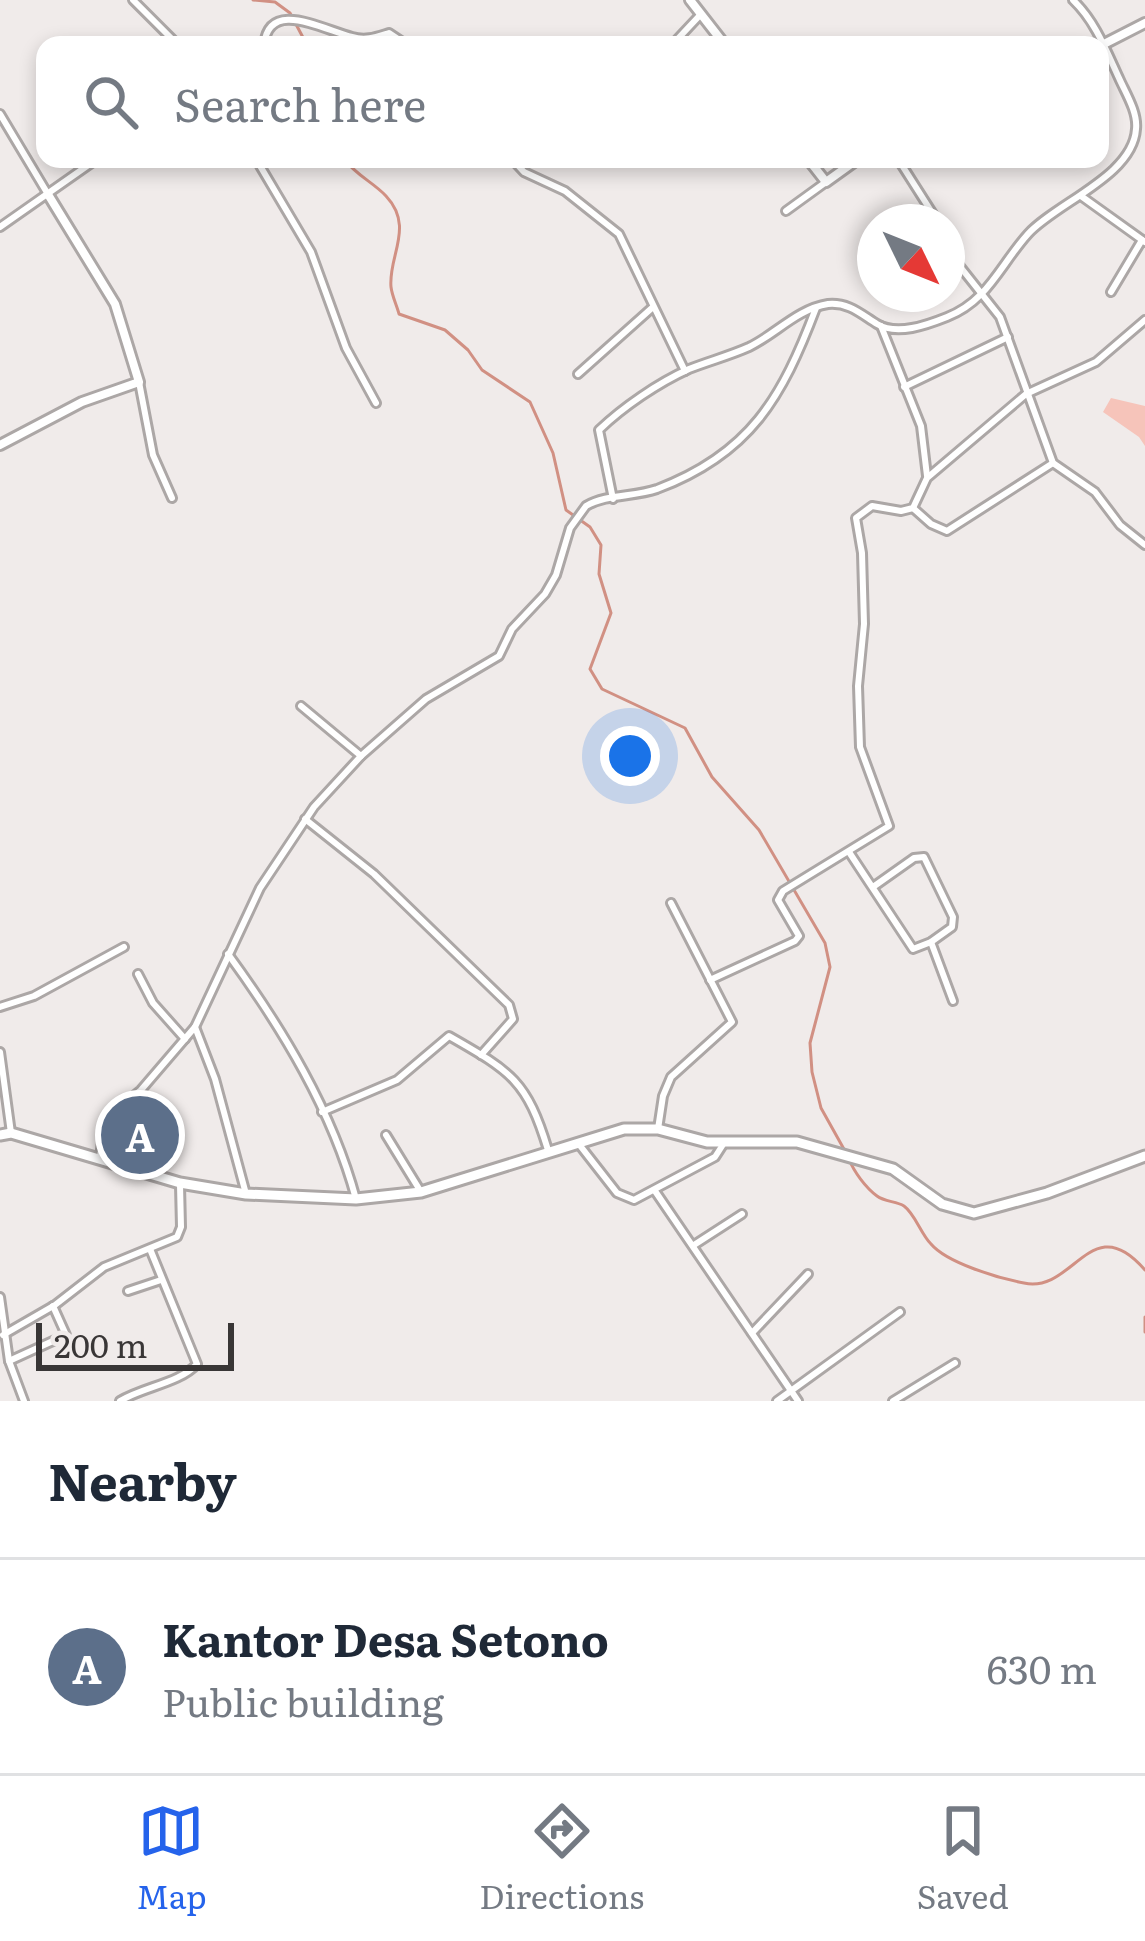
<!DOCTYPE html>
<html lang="en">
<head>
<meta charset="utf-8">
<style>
  body { margin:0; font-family:Literata,serif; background:#f6f6f7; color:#1f2937 }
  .compass { position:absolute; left:857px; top:204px; width:108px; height:108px; border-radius:50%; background:#fff; box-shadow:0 6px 18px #0003; rotate:133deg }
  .scale { position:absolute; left:36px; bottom:30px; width:198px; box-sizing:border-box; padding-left:12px; border:6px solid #393636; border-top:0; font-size:33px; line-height:42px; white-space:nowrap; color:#393636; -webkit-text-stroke:9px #f0ebea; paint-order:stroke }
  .you { position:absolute; left:630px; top:756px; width:42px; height:42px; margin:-30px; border:9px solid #fff; border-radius:50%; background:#1a73e8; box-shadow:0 0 0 18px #1a73e833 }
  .badge { display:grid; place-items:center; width:78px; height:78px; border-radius:50%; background:#2563eb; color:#fff; font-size:39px; font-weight:700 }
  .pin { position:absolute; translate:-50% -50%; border:6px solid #fff; box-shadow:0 3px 12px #0006 }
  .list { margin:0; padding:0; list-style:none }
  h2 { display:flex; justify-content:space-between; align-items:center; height:156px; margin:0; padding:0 48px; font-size:51px }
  h2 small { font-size:39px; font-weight:400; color:#747a83 }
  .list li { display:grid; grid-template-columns:78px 1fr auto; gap:36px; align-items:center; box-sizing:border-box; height:216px; padding:0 48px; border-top:3px solid #e0e1e3 }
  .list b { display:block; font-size:45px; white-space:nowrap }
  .list p { margin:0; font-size:39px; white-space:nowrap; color:#747a83 }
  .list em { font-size:39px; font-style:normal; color:#747a83 }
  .icon { flex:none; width:66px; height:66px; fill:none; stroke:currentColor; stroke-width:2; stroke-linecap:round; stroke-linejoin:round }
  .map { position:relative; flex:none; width:1145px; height:1401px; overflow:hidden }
  .search { position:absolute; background:#fff; box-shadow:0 6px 18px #0003; left:36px; right:36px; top:36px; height:132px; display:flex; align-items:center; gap:30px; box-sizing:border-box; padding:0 42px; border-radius:24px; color:#747a83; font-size:45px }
  .sheet { height:372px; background:#fff }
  nav { display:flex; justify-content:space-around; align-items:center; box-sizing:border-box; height:168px; border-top:3px solid #e0e1e3; background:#fff; font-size:33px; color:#747a83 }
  nav a { display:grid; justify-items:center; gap:6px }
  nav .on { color:#2563eb }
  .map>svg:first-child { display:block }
  .green { fill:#f6c4ba }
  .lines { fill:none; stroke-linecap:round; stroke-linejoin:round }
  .stream { stroke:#d19083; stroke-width:3 }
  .minor-casing { stroke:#aca7a6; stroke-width:12 }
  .tertiary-casing { stroke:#aca7a6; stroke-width:14 }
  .secondary-casing { stroke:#aca7a6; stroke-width:15 }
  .minor { stroke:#fff; stroke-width:6 }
  .tertiary { stroke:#fff; stroke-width:8 }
  .secondary { stroke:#fff; stroke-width:9 }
</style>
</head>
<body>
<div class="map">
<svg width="1145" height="1401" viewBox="0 0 1145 1401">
  <rect width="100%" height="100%" fill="#f0ebea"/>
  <polygon class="green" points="1111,398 1145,406 1145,446 1139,437 1103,412"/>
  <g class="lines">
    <g class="stream">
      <polyline points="253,0 275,2 290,13 307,45"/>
      <path d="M344,159c12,16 30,24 42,37 29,31 2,60 5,91 1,9 6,19 8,27l46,16 23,20 14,20 48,32 23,51 13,57 24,17 11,18 -2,29 12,39 -21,56 12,20 83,39 27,49 47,53 66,113 5,24 -20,76 2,29 9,36 24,43"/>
      <path d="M849,1159c5,13 17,29 28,37 8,6 19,5 27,10 11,8 17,28 27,38 16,19 67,34 93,39 50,11 67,-76 121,-13"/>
      <polyline points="1145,1317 1145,1332"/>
    </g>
    <g class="minor-casing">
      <g id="minor">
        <polyline points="133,0 178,45"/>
        <path d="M264,45c5,-45 53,-18 88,-8 14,4 24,0 37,-4l18,12"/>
        <polyline points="672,45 701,14"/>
        <polyline points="0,114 49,196"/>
        <polyline points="256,159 311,252 346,348 376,403"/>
        <polyline points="512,159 524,172 565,191 619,234 685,371"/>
        <polyline points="898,159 938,222"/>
        <polyline points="1081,196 1145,242"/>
        <polyline points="786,211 826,182"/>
        <polyline points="0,227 97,159"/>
        <polyline points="947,241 958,264 1000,317 1053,463 1095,492 1120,525 1145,545"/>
        <polyline points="1111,292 1142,240"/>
        <polyline points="881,326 921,426 927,476"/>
        <polyline points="578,374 653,307"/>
        <polyline points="139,382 153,455 172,498"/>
        <polyline points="904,387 1008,337"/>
        <path d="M613,499l-14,-69c24,-23 59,-47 90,-61 20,-8 40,-13 60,-22 27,-13 48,-38 79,-43 21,-2 34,11 49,20 20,12 50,1 70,-7 41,-16 53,-52 81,-83 28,-31 105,-58 108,-105 2,-17 -11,-37 -17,-51 -13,-28 -24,-57 -46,-78"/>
        <polyline points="913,508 931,524 947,531 1053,463"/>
        <polyline points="301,706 361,756"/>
        <polyline points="305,819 374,874 509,1005 513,1019 481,1055"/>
        <polyline points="849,852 913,949 931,942 952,927 953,917 924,857 914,858 873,887"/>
        <polyline points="931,942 953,1001"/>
        <path d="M228,954c54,74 104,156 128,245"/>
        <polyline points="138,974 153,1003 185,1039"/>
        <polyline points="710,980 795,941 799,936 778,900 783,891 889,826 860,747 858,686 864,624 862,553 856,518 872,506 901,511 913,508 927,478 1026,394 1096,362 1145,320"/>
        <polyline points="0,1007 34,996 124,947"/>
        <polyline points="195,1027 215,1079 246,1194"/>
        <polyline points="0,1052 11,1133"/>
        <path d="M322,1112l75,-32 52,-44c63,36 78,45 99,114"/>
        <polyline points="658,1129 663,1096 671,1077 732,1022 671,903"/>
        <polyline points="386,1135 421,1192"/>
        <polyline points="578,1143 617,1193 634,1200 715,1157 724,1143"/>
        <path d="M100,1157l4,-30 7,-12 30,-25 54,-63 65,-139 54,-81 47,-51 65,-57 73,-43 13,-27 33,-35 11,-19 14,-47 16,-22c20,-12 48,-9 71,-17 93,-35 125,-91 159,-181"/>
        <polyline points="655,1191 798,1401"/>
        <polyline points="694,1245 742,1214"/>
        <polyline points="128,1291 161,1280"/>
        <polyline points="0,1297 9,1361 24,1401"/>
        <polyline points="752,1333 808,1274"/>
        <polyline points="3,1335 55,1305 104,1267 177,1237 181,1227 180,1185"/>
        <polyline points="9,1361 66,1335 53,1306"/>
        <path d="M120,1401c23,-14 60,-18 77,-37l-47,-115"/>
        <polyline points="777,1401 900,1312"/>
        <polyline points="893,1401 955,1363"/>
      </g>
    </g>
    <g class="tertiary-casing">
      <g id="tertiary">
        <polyline points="690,0 725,45"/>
        <polyline points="1100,46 1145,23"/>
        <polyline points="808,159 826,182 858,159"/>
        <polyline points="0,445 82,402 139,382 115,304 49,196"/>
      </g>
    </g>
    <g class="secondary-casing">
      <polyline id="secondary" points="0,1135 11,1133 180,1183 246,1194 356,1199 421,1192 624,1129 658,1129 707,1142 797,1142 893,1169 942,1204 974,1213 1047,1193 1145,1156"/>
    </g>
    <use href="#minor" class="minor"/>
    <use href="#tertiary" class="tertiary"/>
    <use href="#secondary" class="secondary"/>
  </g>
</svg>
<svg class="compass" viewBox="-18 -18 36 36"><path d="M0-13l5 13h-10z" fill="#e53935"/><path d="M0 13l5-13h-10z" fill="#747a83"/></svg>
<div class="scale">200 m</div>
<div class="you"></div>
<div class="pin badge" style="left:140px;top:1135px;background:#5c6f8a">A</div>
<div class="search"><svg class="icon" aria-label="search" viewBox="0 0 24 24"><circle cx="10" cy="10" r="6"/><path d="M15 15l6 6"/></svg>Search here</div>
</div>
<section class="sheet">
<h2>Nearby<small></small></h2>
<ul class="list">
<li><span class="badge" style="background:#5c6f8a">A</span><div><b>Kantor Desa Setono</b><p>Public building</p></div><em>630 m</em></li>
</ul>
</section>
<nav>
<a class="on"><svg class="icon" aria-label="map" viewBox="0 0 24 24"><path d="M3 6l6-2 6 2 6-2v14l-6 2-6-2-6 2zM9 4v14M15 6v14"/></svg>Map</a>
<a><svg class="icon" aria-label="directions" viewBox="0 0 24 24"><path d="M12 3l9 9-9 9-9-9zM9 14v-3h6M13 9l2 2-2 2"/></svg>Directions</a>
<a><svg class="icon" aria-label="saved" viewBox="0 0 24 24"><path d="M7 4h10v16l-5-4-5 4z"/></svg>Saved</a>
</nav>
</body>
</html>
